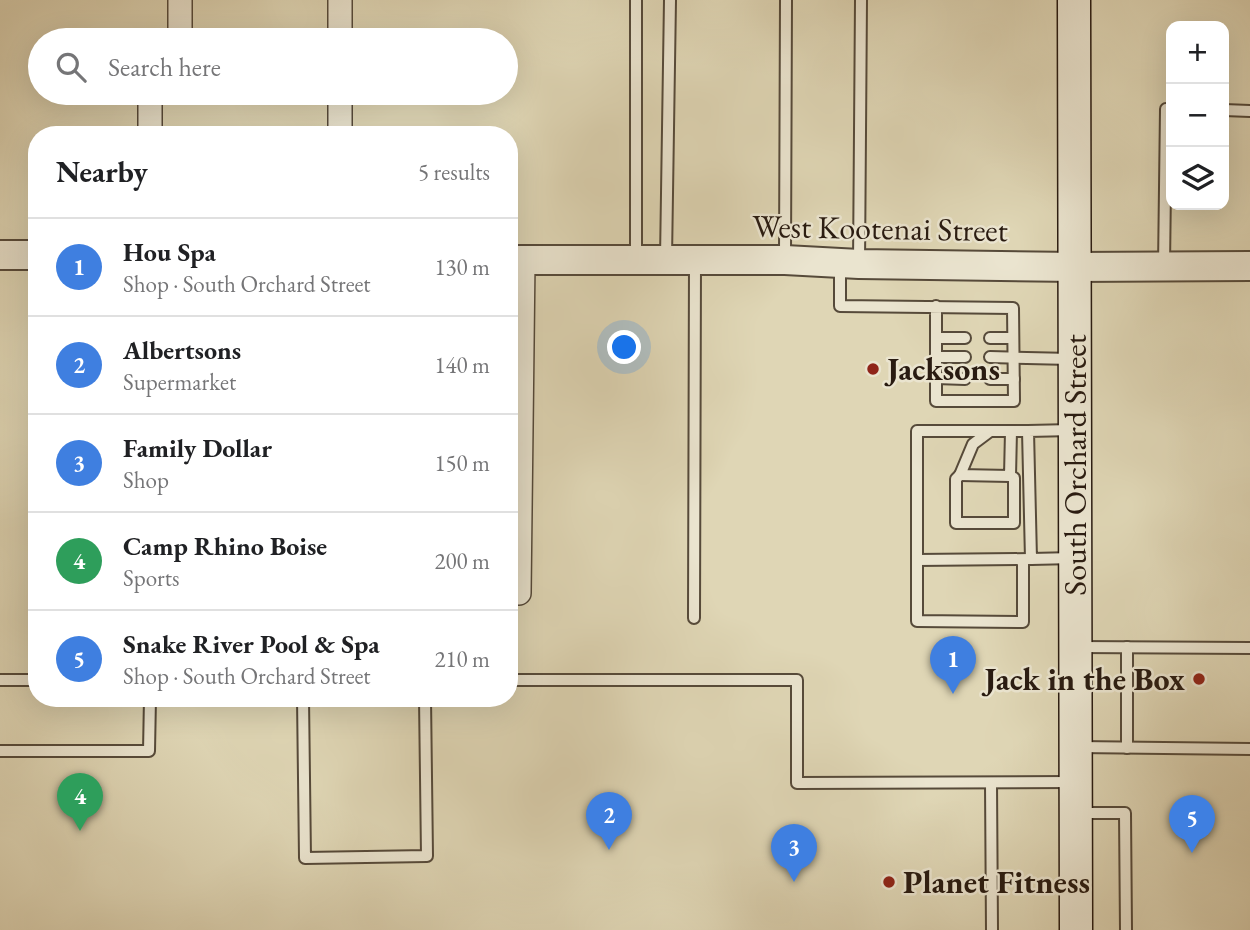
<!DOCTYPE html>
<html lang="en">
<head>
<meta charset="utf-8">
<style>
  body { margin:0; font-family:"EB Garamond",serif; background:#f6f6f6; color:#202124 }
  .controls { position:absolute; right:21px; top:21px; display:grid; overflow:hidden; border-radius:14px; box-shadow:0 7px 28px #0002 }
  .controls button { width:63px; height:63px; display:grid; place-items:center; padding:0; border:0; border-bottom:2px solid #e0e0e0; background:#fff; color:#202124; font:35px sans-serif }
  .you { position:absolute; left:625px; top:348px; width:24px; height:24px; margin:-18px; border:5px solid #fff; border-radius:50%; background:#1a73e8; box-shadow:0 0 0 10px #1a73e833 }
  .badge { display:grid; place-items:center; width:46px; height:46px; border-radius:50%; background:#8f2418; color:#fff; font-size:23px; font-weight:700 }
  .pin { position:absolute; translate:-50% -58px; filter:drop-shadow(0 2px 4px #0008) }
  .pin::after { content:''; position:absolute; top:37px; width:24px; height:21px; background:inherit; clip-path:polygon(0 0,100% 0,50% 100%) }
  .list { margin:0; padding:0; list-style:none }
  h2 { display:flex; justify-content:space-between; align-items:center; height:91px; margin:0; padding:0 28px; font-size:30px }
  h2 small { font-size:23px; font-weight:400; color:#757577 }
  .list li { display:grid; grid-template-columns:46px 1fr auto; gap:21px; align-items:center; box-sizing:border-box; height:98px; padding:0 28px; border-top:2px solid #e0e0e0 }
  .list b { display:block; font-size:26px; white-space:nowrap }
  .list p { margin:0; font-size:23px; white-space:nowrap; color:#757577 }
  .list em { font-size:23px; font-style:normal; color:#757577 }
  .icon { flex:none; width:38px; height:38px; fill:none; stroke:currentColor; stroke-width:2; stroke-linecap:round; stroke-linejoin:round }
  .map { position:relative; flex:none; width:1250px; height:930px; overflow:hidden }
  .search { position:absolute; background:#fff; box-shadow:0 7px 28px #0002; left:28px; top:28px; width:490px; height:77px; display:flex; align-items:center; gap:18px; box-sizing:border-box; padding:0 24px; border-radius:38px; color:#757577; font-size:26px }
  .panel { position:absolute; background:#fff; box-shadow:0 7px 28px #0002; left:28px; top:126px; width:490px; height:581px; border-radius:28px }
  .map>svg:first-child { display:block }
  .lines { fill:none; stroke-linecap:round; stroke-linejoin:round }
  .service-casing { stroke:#564a3a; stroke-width:14 }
  .minor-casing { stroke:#564a3a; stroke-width:26 }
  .tertiary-casing { stroke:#564a3a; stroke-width:32 }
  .secondary-casing { stroke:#291b11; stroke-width:35 }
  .service { stroke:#eae4cf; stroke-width:10 }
  .minor { stroke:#eae4cf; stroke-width:23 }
  .tertiary { stroke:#eae4cf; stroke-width:28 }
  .secondary { stroke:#eae4cf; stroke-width:32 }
  .poi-dot { fill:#8f2418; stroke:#eae4cf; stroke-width:2.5 }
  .labels { text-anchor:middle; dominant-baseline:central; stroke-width:5; stroke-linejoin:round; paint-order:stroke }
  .street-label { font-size:32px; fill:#291b11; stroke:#eae4cf }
  .poi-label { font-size:32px; font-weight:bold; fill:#291b11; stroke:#eae4cf; text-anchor:start }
</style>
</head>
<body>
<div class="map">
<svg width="1250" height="930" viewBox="0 0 1250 930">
  <rect width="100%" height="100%" fill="#dfd6b5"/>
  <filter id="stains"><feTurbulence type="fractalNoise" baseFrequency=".00286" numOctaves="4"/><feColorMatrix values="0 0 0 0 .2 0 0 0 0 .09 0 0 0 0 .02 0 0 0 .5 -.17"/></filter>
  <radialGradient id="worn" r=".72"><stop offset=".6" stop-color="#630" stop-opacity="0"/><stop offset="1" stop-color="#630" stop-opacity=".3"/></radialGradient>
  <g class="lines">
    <g class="service-casing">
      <g id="service">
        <polyline points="636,1 636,258"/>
        <polyline points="1224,110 1250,111"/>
        <polyline points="666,258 670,0"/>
        <polyline points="785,258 786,0"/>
        <polyline points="859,264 861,0"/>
        <polyline points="840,266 840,306 1013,308 1014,401 936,401 936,306"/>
        <polyline points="1164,266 1166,109 1171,109"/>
        <polyline points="936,338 965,338"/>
        <polyline points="990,338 1013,338"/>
        <polyline points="936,357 965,357"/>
        <polyline points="990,357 1071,359"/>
        <polyline points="936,378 965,379"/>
        <polyline points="990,379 1014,379"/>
        <polyline points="1072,430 1028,431 1031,559 1074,558"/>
        <polyline points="1028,431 917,431 917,560 1031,559"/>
        <polyline points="989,432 973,444 960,475 1010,476 1011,431"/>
        <polyline points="960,475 956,479 956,523 1014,523 1014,478 1010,476"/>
        <polyline points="917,560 917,621 1023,622 1023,560"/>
        <polyline points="694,618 695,261"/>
        <polyline points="1078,647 1250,648"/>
        <polyline points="1127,647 1127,748"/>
        <polyline points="0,680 37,680"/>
        <polyline points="509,680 797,680 797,783 1072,782"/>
        <polyline points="303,698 305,858 427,856 425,698"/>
        <polyline points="1078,747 1250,749"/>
        <polyline points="0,751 149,751 150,698"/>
        <polyline points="991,783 992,930"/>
        <polyline points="1080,813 1125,813 1126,930"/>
      </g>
    </g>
    <g class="minor-casing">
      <g id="minor">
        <polyline points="180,40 180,0"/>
        <polyline points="340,40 340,0"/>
        <polyline points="150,135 150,93"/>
        <polyline points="340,135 340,93"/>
        <polyline points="519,593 523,260"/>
      </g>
    </g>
    <g class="tertiary-casing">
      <g id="tertiary">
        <polyline points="0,255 37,255"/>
        <polyline points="509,260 785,260 859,264 1075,267 1250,266"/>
      </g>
    </g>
    <g class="secondary-casing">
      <polyline id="secondary" points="1074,0 1076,930"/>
    </g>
    <use href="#service" class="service"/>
    <use href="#minor" class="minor"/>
    <use href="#tertiary" class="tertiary"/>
    <use href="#secondary" class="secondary"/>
  </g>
  <g class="poi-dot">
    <circle cx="873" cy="369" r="7"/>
    <circle cx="1199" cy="679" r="7"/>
    <circle cx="889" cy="882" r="7"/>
  </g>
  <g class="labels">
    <g class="street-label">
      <text transform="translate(880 228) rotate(1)">West Kootenai Street</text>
      <text transform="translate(1075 465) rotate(-90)">South Orchard Street</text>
    </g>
    <g class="poi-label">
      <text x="887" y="369">Jacksons</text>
      <text x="1185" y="679" text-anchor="end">Jack in the Box</text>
      <text x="903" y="882">Planet Fitness</text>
    </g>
  </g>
  <rect width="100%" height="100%" filter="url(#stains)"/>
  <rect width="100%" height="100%" fill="url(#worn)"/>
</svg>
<div class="controls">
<button>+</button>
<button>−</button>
<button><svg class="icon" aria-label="layers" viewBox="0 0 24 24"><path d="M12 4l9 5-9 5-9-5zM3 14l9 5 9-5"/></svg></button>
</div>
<div class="you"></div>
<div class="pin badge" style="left:953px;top:694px;background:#3f7fe0">1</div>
<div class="pin badge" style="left:609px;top:850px;background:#3f7fe0">2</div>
<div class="pin badge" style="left:794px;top:882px;background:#3f7fe0">3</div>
<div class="pin badge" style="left:80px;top:831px;background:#2e9e5b">4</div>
<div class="pin badge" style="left:1192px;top:853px;background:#3f7fe0">5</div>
<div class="search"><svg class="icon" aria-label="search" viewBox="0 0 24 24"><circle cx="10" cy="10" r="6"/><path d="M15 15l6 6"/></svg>Search here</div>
<section class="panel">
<h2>Nearby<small>5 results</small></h2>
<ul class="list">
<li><span class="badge" style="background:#3f7fe0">1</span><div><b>Hou Spa</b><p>Shop · South Orchard Street</p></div><em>130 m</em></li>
<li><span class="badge" style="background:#3f7fe0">2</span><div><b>Albertsons</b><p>Supermarket</p></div><em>140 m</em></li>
<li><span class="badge" style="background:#3f7fe0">3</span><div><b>Family Dollar</b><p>Shop</p></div><em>150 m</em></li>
<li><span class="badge" style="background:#2e9e5b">4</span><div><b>Camp Rhino Boise</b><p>Sports</p></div><em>200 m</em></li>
<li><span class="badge" style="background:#3f7fe0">5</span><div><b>Snake River Pool &amp; Spa</b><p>Shop · South Orchard Street</p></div><em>210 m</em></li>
</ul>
</section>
</div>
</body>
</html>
